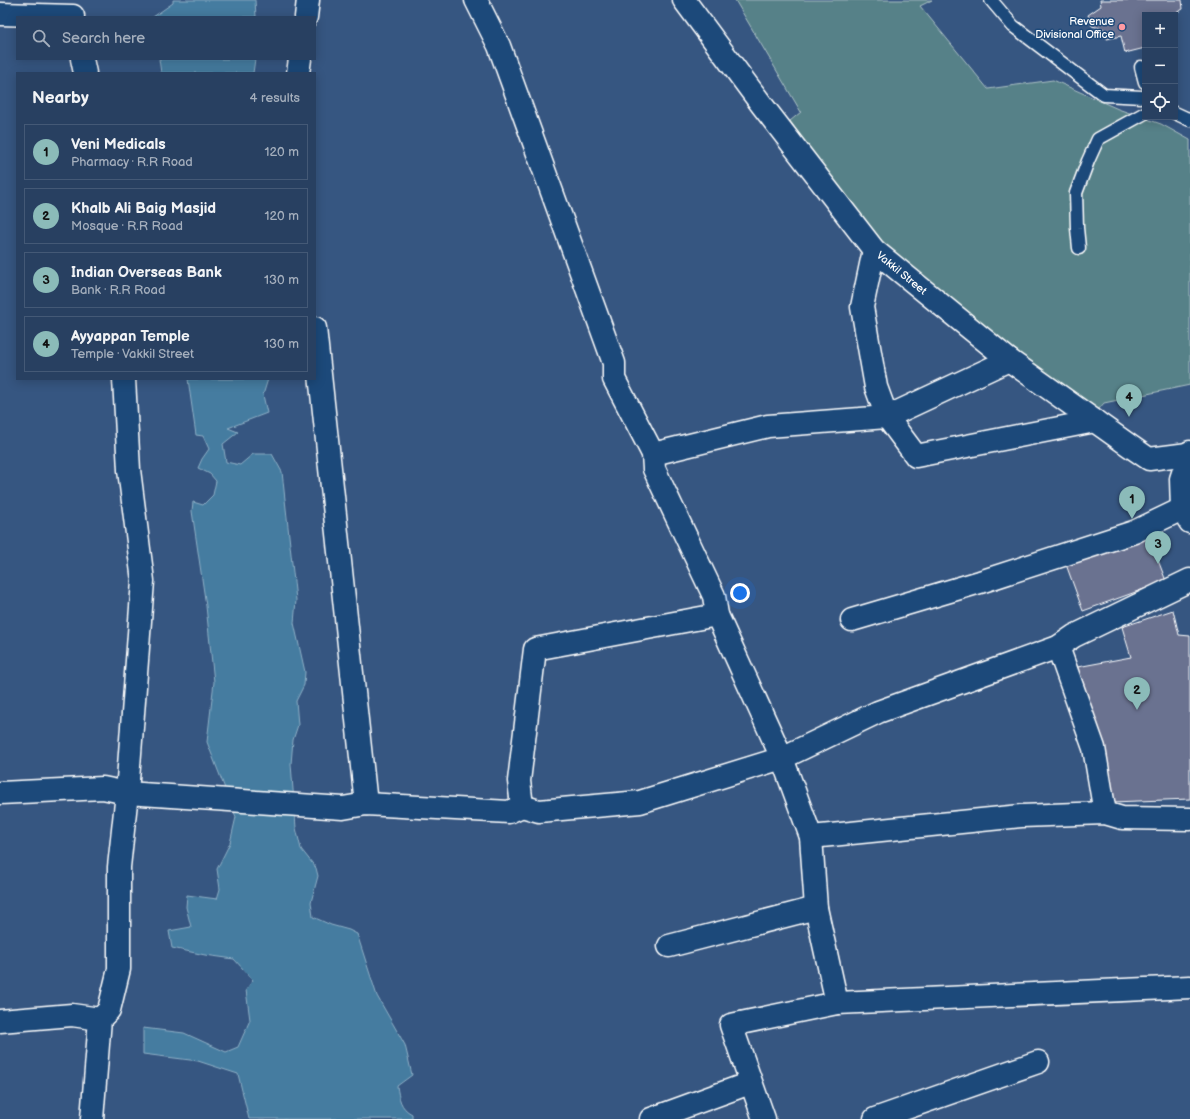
<!DOCTYPE html>
<html lang="en">
<head>
<meta charset="utf-8">
<style>
  body { margin:0; font-family:"Balsamiq Sans",sans-serif; background:#344b6a; color:#f1f3f6 }
  .controls { position:absolute; right:12px; top:12px; display:grid; overflow:hidden; border-radius:0px; box-shadow:0 2px 10px #0003 }
  .controls button { width:36px; height:36px; display:grid; place-items:center; padding:0; border:0; border-bottom:1px solid #445976; background:#284061; color:#f1f3f6; font:20px sans-serif }
  .you { position:absolute; left:740px; top:593px; width:14px; height:14px; margin:-10px; border:3px solid #fff; border-radius:50%; background:#1a73e8; box-shadow:0 0 0 6px #1a73e833 }
  .badge { display:grid; place-items:center; width:26px; height:26px; border-radius:50%; background:#8bbbb9; color:#111; font-size:13px; font-weight:700 }
  .pin { position:absolute; translate:-50% -33px; filter:drop-shadow(0 1px 2px #0008) }
  .pin::after { content:''; position:absolute; top:21px; width:14px; height:12px; background:inherit; clip-path:polygon(0 0,100% 0,50% 100%) }
  .list { margin:0; padding:0; list-style:none }
  h2 { display:flex; justify-content:space-between; align-items:center; height:52px; margin:0; padding:0 16px; font-size:17px }
  h2 small { font-size:13px; font-weight:400; color:#a5afbd }
  .list li { display:grid; grid-template-columns:26px 1fr auto; gap:12px; align-items:center; box-sizing:border-box; height:56px; margin:0 8px 8px; padding:0 8px; border:1px solid #445976; border-radius:0px }
  .list b { display:block; font-size:15px; white-space:nowrap }
  .list p { margin:0; font-size:13px; white-space:nowrap; color:#a5afbd }
  .list em { font-size:13px; font-style:normal; color:#a5afbd }
  .icon { flex:none; width:22px; height:22px; fill:none; stroke:currentColor; stroke-width:2; stroke-linecap:round; stroke-linejoin:round }
  .map { position:relative; flex:none; width:1190px; height:1119px; overflow:hidden }
  .search { position:absolute; background:#284061; box-shadow:0 2px 10px #0003; left:16px; top:16px; width:300px; height:44px; display:flex; align-items:center; gap:10px; box-sizing:border-box; padding:0 14px; border-radius:0px; color:#a5afbd; font-size:15px }
  .panel { position:absolute; background:#284061; box-shadow:0 2px 10px #0003; left:16px; top:72px; width:300px; height:308px; border-radius:0px }
  .map>svg:first-child { display:block }
  .green { fill:#578188; stroke:#abc0c4 }
  .water { fill:#447ca0; stroke:#8fb0c6 }
  .building { fill:#6b7290; stroke:#fff }
  .lines { fill:none; stroke-linecap:round; stroke-linejoin:round }
  .lane-casing { stroke:#fff; stroke-width:15 }
  .street-casing { stroke:#fff; stroke-width:25 }
  .primary-casing { stroke:#fff; stroke-width:25 }
  .lane { stroke:#1f4a7a; stroke-width:12 }
  .street { stroke:#1f4a7a; stroke-width:22 }
  .primary { stroke:#1f4a7a; stroke-width:22 }
  .poi-dot { fill:#ff9aa2; stroke:#1f4a7a; stroke-width:1.5 }
  .labels { text-anchor:middle; dominant-baseline:central; stroke-width:3; stroke-linejoin:round; paint-order:stroke }
  .poi-label { font-size:11px; fill:#fff; stroke:#1f4a7a; text-anchor:end }
  .street-label { font-size:11px; fill:#fff; stroke:#1f4a7a }
</style>
</head>
<body>
<div class="map">
<svg width="1190" height="1119" viewBox="0 0 1190 1119">
  <rect width="100%" height="100%" fill="#365681"/>
  <filter id="ink" filterUnits="userSpaceOnUse"><feTurbulence type="fractalNoise" baseFrequency=".025" numOctaves="2"/><feDisplacementMap in="SourceGraphic" scale="8" xChannelSelector="R" yChannelSelector="G"/><feConvolveMatrix kernelMatrix="1 2 1 2 8 2 1 2 1" color-interpolation-filters="sRGB"/></filter>
  <g filter="url(#ink)">
    <polygon class="green" points="735,0 932,0 920,6 988,89 1053,80 1118,109 1161,124 1190,140 1190,385 1104,403 1092,417 869,231 808,147 790,121 801,112"/>
    <g class="water">
      <polygon points="173,0 255,0 256,17 153,17 173,3"/>
      <polygon points="159,59 255,59 253,73 161,73"/>
      <path d="M188,379h80l-5,16 4,18 -39,15 10,4 -15,12 3,18 14,3 13,-11h19l10,18 14,128 -2,23 11,49 -1,13 -8,16 2,24 -5,15 -2,24 5,64 5,21 15,19 2,8 -7,26 2,15 18,8 18,5 8,4 20,62 28,49 7,30 -15,11c2,12 3,22 15,28v5h-163l-11,-45 -40,-13 -55,-7v-26l41,5 42,19 12,-5 12,-27 -4,-30 7,-10 -19,-21 -29,-4 -33,-7 -3,-17 22,-4 -5,-20 1,-12 30,4 3,-10 -3,-20 13,-26 6,-26 -29,-75 7,-60 -8,-76 -14,-95 1,-9 10,3 10,-10 3,-14 -6,-7 -12,-6 4,-9 7,-10 -6,-13 -7,-1z"/>
    </g>
    <g class="building">
      <polygon points="1100,0 1182,0 1183,9 1172,15 1145,15 1145,48 1125,53 1121,36 1107,39 1104,29 1092,26 1088,15 1101,6"/>
      <polygon points="1146,529 1166,581 1083,611 1064,559"/>
      <polygon points="1173,610 1179,635 1190,636 1190,799 1112,802 1072,668 1131,657 1122,627"/>
    </g>
    <g class="lines">
      <g class="lane-casing">
        <g id="lane">
          <polyline points="991,0 1013,26 1104,95 1142,97"/>
          <polyline points="1141,67 1145,82"/>
          <polyline points="1175,113 1190,120"/>
          <polyline points="1079,248 1077,228 1076,193 1088,161 1098,139 1145,113"/>
        </g>
      </g>
      <g class="street-casing">
        <g id="street">
          <polyline points="476,0 499,46 614,363 614,379 653,454 654,469 714,596 717,615 782,758 811,837 816,908 837,1003"/>
          <path id="s1" d="M684,0l78,105 112,145 135,110 121,86 19,13 39,-5"/>
          <polyline points="0,14 73,16"/>
          <polyline points="306,17 308,0"/>
          <polyline points="82,59 85,73"/>
          <polyline points="298,73 300,59"/>
          <polyline points="874,250 862,307 876,387 887,417 916,456 1095,421"/>
          <polyline points="315,328 366,804"/>
          <polyline points="653,454 768,426 887,417 1009,360"/>
          <polyline points="852,620 980,582 1134,532 1182,509"/>
          <polyline points="1058,647 1094,748 1105,813"/>
          <polyline points="0,793 103,788 127,793 343,808 366,804 509,812 522,806 519,781 535,649 717,615"/>
          <polyline points="522,806 539,811 640,802 782,758 878,712 1058,647 1074,636 1190,580"/>
          <polyline points="811,837 1021,816 1105,813 1122,818 1190,819"/>
          <polyline points="669,946 816,908"/>
          <polyline points="0,1021 72,1015 100,1019"/>
          <polyline points="92,1119 100,1019 109,1010 119,969 119,867 127,793 143,581 129,470 124,379"/>
          <polyline points="651,1119 750,1083"/>
          <polyline points="764,1119 731,1025 837,1003 1190,987"/>
          <polyline points="875,1119 1038,1062"/>
        </g>
      </g>
      <g class="primary-casing">
        <polyline id="primary" points="1190,452 1181,479 1182,509 1190,522"/>
      </g>
      <use href="#lane" class="lane"/>
      <use href="#street" class="street"/>
      <use href="#primary" class="primary"/>
    </g>
  </g>
  <circle class="poi-dot" cx="1122" cy="27" r="4"/>
  <g class="labels">
    <g class="poi-label">
      <text x="1114" y="21">Revenue<tspan x="1114" dy="13">Divisional Office</tspan></text>
    </g>
    <g class="street-label">
      <text stroke="none"><textPath href="#s1" startOffset="350">Vakkil Street</textPath></text>
    </g>
  </g>
</svg>
<div class="controls">
<button>+</button>
<button>−</button>
<button><svg class="icon" aria-label="locate" viewBox="0 0 24 24"><circle cx="12" cy="12" r="6"/><path d="M12 2v4M12 18v4M2 12h4M18 12h4"/></svg></button>
</div>
<div class="you"></div>
<div class="pin badge" style="left:1132px;top:519px">1</div>
<div class="pin badge" style="left:1137px;top:710px">2</div>
<div class="pin badge" style="left:1158px;top:564px">3</div>
<div class="pin badge" style="left:1129px;top:417px">4</div>
<div class="search"><svg class="icon" aria-label="search" viewBox="0 0 24 24"><circle cx="10" cy="10" r="6"/><path d="M15 15l6 6"/></svg>Search here</div>
<section class="panel">
<h2>Nearby<small>4 results</small></h2>
<ul class="list">
<li><span class="badge">1</span><div><b>Veni Medicals</b><p>Pharmacy · R.R Road</p></div><em>120 m</em></li>
<li><span class="badge">2</span><div><b>Khalb Ali Baig Masjid</b><p>Mosque · R.R Road</p></div><em>120 m</em></li>
<li><span class="badge">3</span><div><b>Indian Overseas Bank</b><p>Bank · R.R Road</p></div><em>130 m</em></li>
<li><span class="badge">4</span><div><b>Ayyappan Temple</b><p>Temple · Vakkil Street</p></div><em>130 m</em></li>
</ul>
</section>
</div>
</body>
</html>
